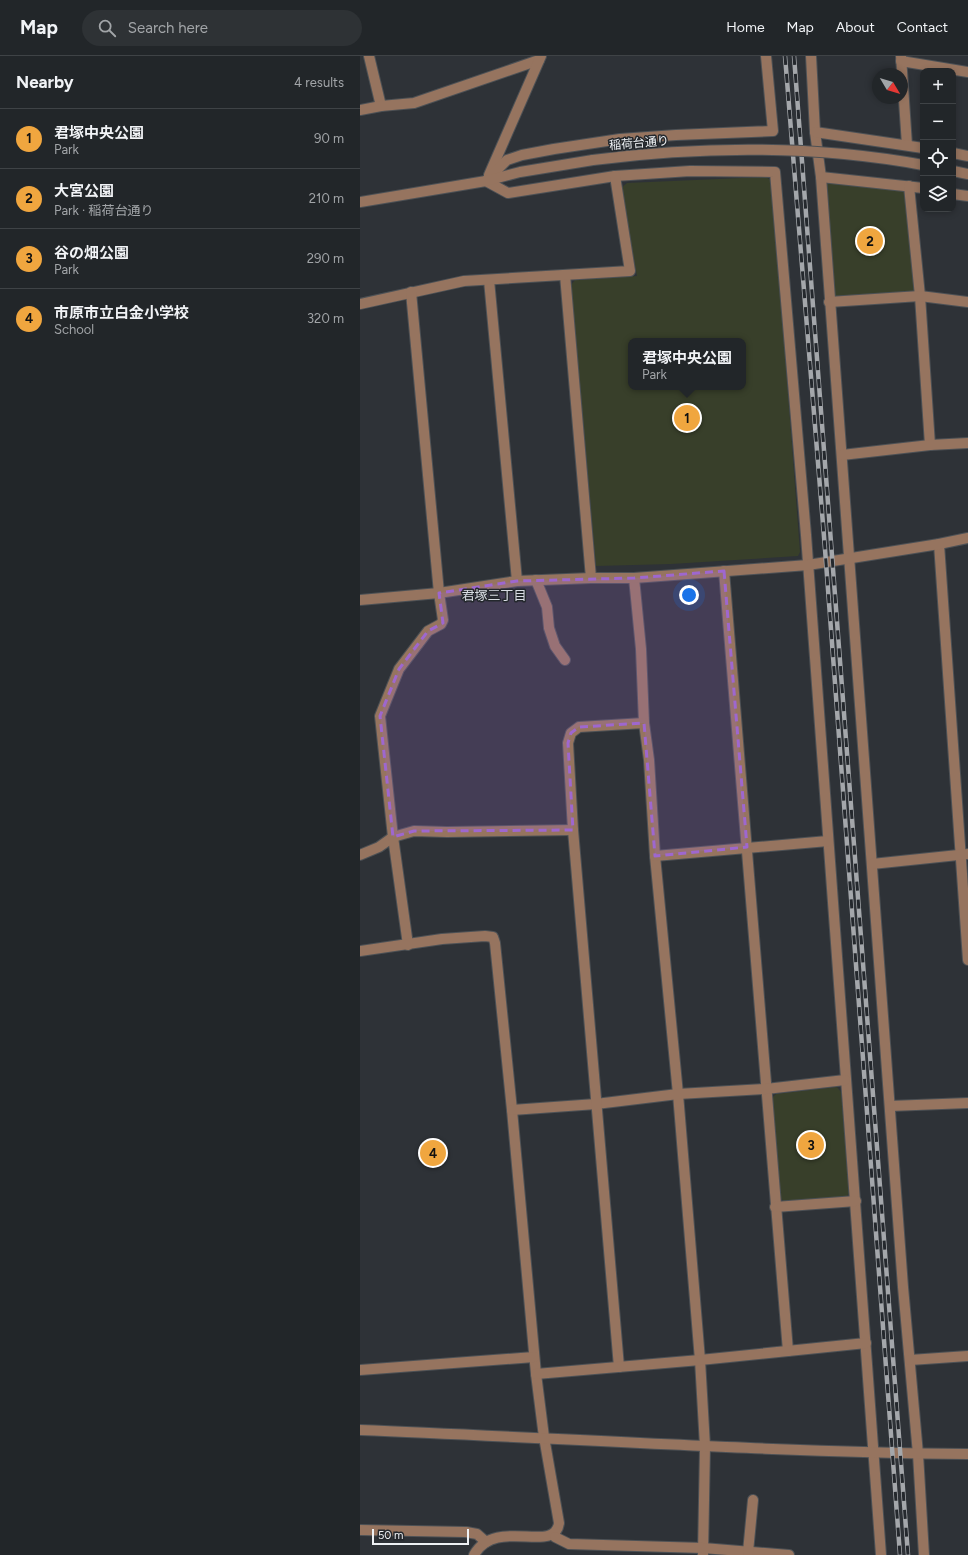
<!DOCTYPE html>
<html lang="en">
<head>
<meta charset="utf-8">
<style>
  body { margin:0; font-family:Figtree,"Noto Sans JP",sans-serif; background:#2e3235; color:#f1f3f6 }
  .controls { position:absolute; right:12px; top:12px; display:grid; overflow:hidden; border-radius:8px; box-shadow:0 2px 6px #0003 }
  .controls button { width:36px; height:36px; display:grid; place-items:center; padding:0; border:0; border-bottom:1px solid #3f4346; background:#222629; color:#f1f3f6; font:20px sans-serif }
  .compass { position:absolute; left:512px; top:12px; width:36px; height:36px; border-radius:50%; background:#222629; box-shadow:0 2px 6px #0003; rotate:128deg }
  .scale { position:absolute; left:12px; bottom:10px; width:97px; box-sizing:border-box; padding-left:4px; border:2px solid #eef1f4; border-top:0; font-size:11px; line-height:14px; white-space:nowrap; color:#eef1f4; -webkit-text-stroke:3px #24282d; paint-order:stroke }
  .you { position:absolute; left:329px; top:539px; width:14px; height:14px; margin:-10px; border:3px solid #fff; border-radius:50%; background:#1a73e8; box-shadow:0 0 0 6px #1a73e833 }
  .badge { display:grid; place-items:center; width:26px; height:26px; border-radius:50%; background:#f0a63f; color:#111; font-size:13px; font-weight:700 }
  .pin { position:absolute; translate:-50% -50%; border:2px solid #fff; box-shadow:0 1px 4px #0006 }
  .popup { position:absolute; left:268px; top:282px; width:118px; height:52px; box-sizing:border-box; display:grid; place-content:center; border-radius:8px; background:#222629; filter:drop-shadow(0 1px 3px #0005); font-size:13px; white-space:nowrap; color:#a2a5a8 }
  .popup b { font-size:15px; color:#f1f3f6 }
  .popup::after { content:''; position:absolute; left:50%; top:100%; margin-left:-8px; border:8px solid transparent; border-top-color:#222629 }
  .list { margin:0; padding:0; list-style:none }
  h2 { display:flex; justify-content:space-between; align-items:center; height:52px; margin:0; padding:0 16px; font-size:17px }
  h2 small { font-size:13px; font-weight:400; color:#a2a5a8 }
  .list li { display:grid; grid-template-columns:26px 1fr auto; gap:12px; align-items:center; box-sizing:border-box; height:60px; padding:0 16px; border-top:1px solid #3f4346 }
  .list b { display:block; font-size:15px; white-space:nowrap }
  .list p { margin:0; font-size:13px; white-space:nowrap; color:#a2a5a8 }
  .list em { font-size:13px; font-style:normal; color:#a2a5a8 }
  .icon { flex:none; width:22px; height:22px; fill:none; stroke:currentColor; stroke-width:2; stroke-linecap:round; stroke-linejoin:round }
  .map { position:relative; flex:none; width:608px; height:1499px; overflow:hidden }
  header { display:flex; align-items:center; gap:24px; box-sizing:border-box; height:56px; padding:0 20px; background:#222629; border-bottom:1px solid #3f4346 }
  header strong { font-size:19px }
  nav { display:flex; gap:22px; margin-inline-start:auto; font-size:14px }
  .search { width:280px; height:36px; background:#2e3235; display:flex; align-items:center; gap:10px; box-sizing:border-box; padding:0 14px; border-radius:22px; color:#a2a5a8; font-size:15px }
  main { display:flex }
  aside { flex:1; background:#222629 }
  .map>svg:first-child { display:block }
  .park { fill:#383f2a; fill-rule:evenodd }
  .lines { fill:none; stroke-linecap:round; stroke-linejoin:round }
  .minor-casing { stroke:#4d5155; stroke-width:12 }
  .minor { stroke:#96745f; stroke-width:10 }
  .rail-casing { stroke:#a4a7ab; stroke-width:4.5 }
  .rail { stroke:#24282d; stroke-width:3; stroke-dasharray:9; stroke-linecap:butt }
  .minor-bridge-casing { stroke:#4d5155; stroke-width:12; stroke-linecap:butt }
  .minor-bridge { stroke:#96745f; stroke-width:10 }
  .marked { fill:#9e67cf; fill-opacity:0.2; stroke:#9e67cf; stroke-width:3; stroke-dasharray:8 5; stroke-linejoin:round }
  .labels { text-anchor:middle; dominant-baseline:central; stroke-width:3; stroke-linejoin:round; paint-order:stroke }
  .street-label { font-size:12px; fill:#eef1f4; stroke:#24282d }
  .neighbourhood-label { font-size:13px; fill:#d9dde4; stroke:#24282d }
</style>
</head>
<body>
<header>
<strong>Map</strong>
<div class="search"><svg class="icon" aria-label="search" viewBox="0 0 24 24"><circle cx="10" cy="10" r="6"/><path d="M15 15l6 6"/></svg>Search here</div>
<nav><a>Home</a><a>Map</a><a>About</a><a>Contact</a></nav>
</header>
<main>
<aside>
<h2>Nearby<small>4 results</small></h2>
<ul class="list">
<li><span class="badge">1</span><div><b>君塚中央公園</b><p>Park</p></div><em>90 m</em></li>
<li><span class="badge">2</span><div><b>大宮公園</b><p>Park · 稲荷台通り</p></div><em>210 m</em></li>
<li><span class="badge">3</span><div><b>谷の畑公園</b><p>Park</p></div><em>290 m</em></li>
<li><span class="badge">4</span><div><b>市原市立白金小学校</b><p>School</p></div><em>320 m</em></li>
</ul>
</aside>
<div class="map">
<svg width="608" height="1499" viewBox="0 0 608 1499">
  <rect width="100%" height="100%" fill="#2e3237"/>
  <g class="park">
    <path d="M406,121l6,4 28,371 -2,4 -127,8 -75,2 -25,-281 4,-5 62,-4 -16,-88 6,-5zM271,285h112v46h-112z"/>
    <polygon points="461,121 549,130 560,240 469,246"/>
    <polygon points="477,1031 481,1036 489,1137 486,1141 425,1146 420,1142 412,1042 416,1038"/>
  </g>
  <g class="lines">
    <g class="minor-casing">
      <g id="minor">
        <polyline points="9,0 21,50"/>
        <polyline points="451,0 455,76 461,121 543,1231 558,1398 564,1499"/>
        <polyline points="541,0 547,89"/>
        <polyline points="541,5 608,16"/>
        <polyline points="0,54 21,50 54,47 179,4"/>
        <polyline points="455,76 563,92"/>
        <polyline points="593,97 608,100"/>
        <polyline points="593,115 608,118"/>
        <polyline points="129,119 181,0"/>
        <polyline points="461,121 563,132"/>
        <polyline points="126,125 148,137 255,120 330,115 415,116 446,479 521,1499"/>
        <polyline points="126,125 147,104 162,99 194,93 260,83 316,79 413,75 406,0"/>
        <polyline points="549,130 560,240 570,389"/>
        <polyline points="593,138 608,140"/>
        <polyline points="0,146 126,125 160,116 233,104"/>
        <polyline points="205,219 231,522"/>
        <polyline points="129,224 157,525"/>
        <polyline points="469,246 560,240 608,246"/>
        <polyline points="0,248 104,225 270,215 255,120"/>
        <polyline points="482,399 570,389 608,387"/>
        <polyline points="579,488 608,904"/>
        <polyline points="364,515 428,1295"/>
        <polyline points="274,522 281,593 284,667 289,704 295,800 318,1038 340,1304 345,1390 343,1499"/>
        <polyline points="176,524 187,551 189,572 195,590 205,604"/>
        <polyline points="0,544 79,537 157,525 231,522 274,522 448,509 579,488 608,482"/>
        <polyline points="0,799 19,791 33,781 54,775 87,776 213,774"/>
        <polyline points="295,800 468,785"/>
        <polyline points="512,808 608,798"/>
        <polyline points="48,889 33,781 20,660 39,613 68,575 81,568 83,564 79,537 51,236"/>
        <path d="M0,895l82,-12 43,-3 8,1 2,6 17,167 24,264 8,63 15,86c-4,32 -63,-7 -85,32"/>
        <polyline points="530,1050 608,1047"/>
        <polyline points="152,1054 236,1048 318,1038 406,1033 485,1024"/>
        <polyline points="415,1151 496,1145"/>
        <polyline points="550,1304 608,1300"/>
        <polyline points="259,1311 213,774 208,687 211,677 219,671 284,667"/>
        <polyline points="0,1314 174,1301"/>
        <polyline points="176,1318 340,1304 506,1287"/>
        <path d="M0,1374c203,8 405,22 608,24"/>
        <polyline points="0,1474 106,1476 117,1478 126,1486"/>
        <polyline points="195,1481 209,1488 343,1492 429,1499"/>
        <polyline points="388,1496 393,1444"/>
      </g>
    </g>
    <use href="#minor" class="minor"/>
    <g class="rail-casing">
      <g id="rail">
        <polyline points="425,0 465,493 540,1499"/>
        <polyline points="434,0 548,1499"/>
      </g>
    </g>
    <use href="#rail" class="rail"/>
    <g class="minor-bridge-casing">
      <path id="minor-bridge" d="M233,104c110,-14 221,-15 330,5"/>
    </g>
    <use href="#minor-bridge" class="minor-bridge"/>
  </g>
  <path class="marked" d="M364,515l23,276 -92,9 -11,-133 -65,4 -8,6 -3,10 5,87 -159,1 -21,6 -13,-121 19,-47 29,-38 15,-8 -4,-30 78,-12 117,-3z"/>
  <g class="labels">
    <g class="street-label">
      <text transform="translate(279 87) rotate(-5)">稲荷台通り</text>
    </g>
    <g class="neighbourhood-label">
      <text x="134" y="539">君塚三丁目</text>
    </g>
  </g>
</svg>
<div class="controls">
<button>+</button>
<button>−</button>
<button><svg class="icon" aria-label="locate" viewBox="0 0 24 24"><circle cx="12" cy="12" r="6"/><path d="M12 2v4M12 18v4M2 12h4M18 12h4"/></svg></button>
<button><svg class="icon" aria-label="layers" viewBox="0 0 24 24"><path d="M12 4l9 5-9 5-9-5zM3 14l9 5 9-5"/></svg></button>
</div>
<svg class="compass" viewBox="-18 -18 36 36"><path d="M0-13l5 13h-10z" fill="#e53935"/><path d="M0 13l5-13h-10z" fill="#a2a5a8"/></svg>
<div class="scale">50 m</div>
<div class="you"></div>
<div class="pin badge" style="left:327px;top:362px">1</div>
<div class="popup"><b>君塚中央公園</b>Park</div>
<div class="pin badge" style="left:510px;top:185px">2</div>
<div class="pin badge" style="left:451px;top:1089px">3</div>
<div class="pin badge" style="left:73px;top:1097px">4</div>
</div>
</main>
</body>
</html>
